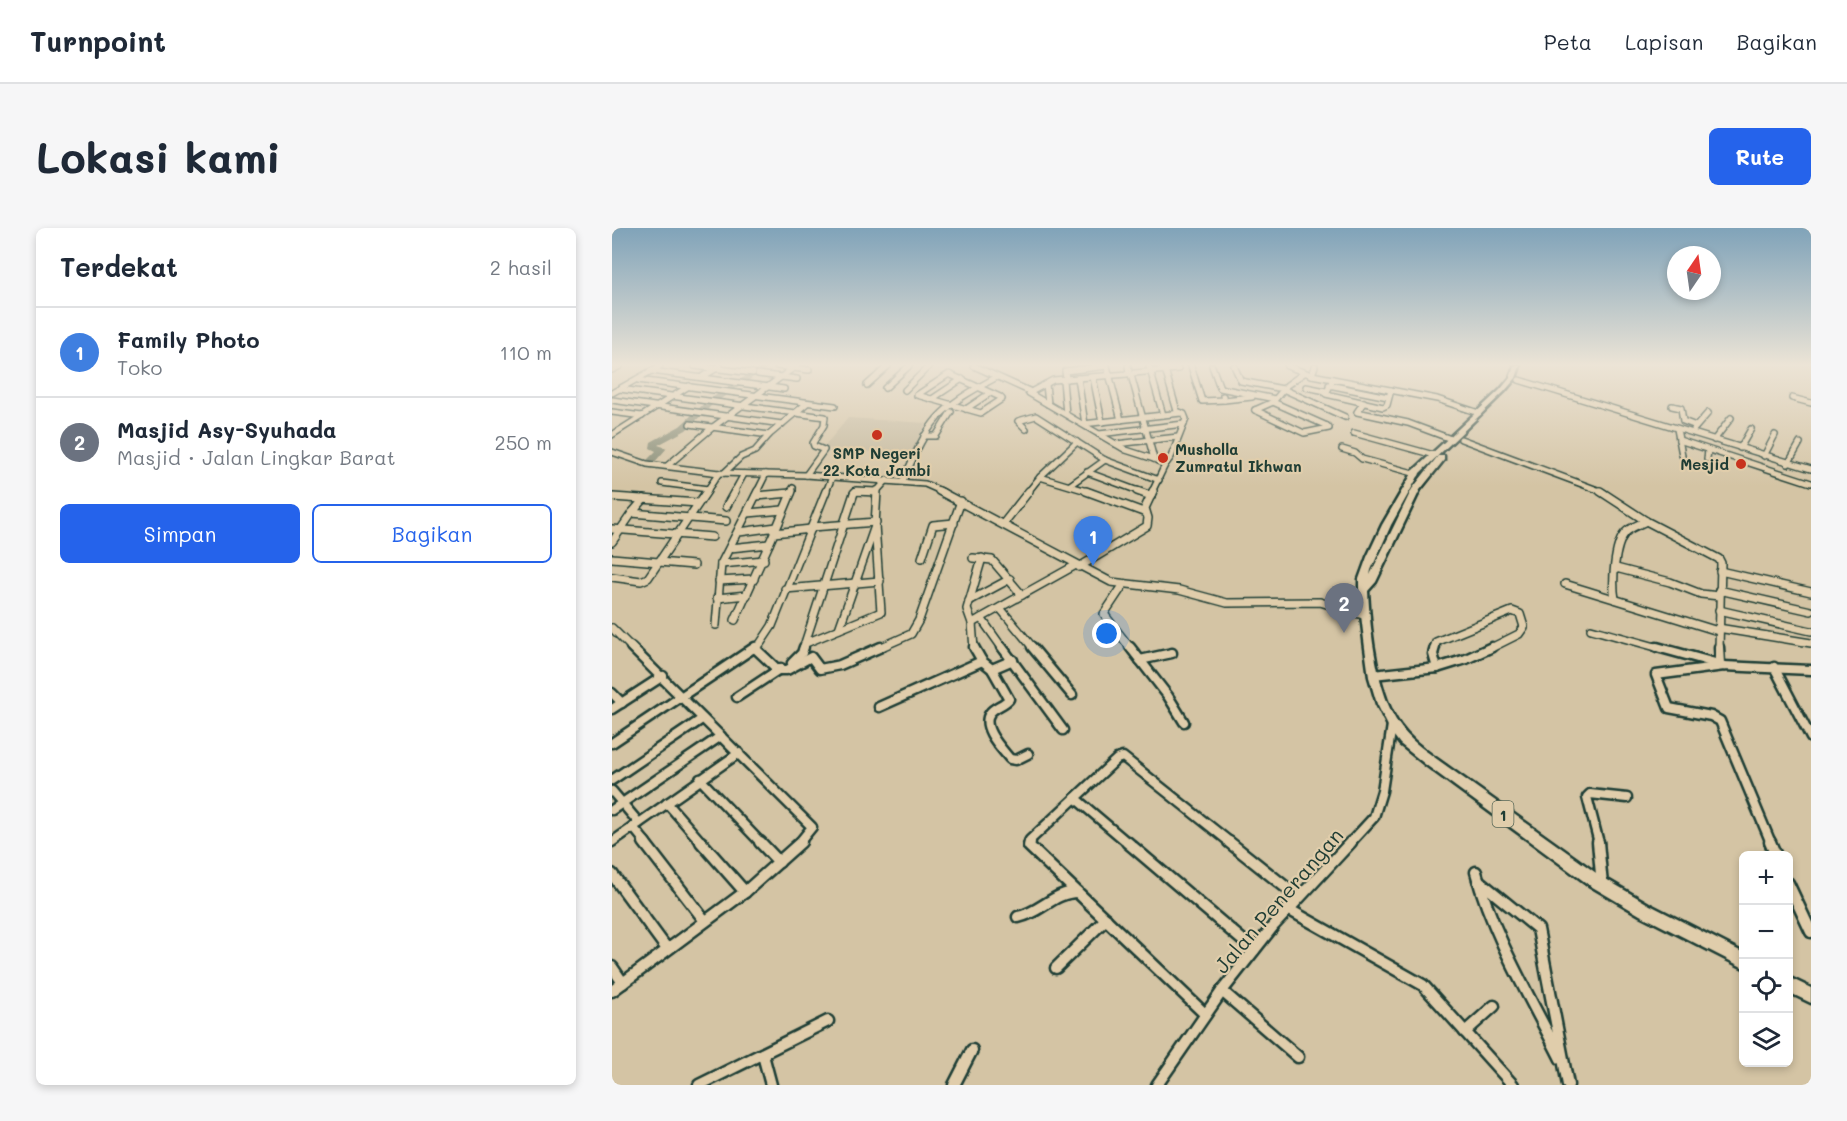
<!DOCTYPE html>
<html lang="id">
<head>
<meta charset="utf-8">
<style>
  body { margin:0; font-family:Mali,sans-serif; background:#f6f6f7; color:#1f2937 }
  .controls { position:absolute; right:18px; bottom:18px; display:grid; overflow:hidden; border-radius:9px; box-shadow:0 3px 9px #0003 }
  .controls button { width:54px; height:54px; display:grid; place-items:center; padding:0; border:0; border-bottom:2px solid #e0e1e3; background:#fff; color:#1f2937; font:30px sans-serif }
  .compass { position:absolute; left:1055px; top:18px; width:54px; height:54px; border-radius:50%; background:#fff; box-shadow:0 3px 9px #0003; rotate:13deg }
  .you { position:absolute; left:495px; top:406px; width:21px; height:21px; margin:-15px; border:4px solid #fff; border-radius:50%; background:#1a73e8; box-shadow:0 0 0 9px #1a73e833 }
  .badge { display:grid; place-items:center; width:39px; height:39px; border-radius:50%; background:#2563eb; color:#fff; font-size:20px; font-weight:700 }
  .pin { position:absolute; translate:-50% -50px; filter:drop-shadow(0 2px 3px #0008) }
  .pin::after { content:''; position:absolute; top:32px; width:21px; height:18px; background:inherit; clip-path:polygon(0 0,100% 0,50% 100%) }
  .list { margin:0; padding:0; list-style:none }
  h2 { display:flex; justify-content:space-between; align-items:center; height:78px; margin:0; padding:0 24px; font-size:26px }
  h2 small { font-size:20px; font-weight:400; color:#747a83 }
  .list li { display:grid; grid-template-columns:39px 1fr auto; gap:18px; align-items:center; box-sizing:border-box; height:90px; padding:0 24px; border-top:2px solid #e0e1e3 }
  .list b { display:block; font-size:22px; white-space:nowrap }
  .list p { margin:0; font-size:20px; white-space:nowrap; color:#747a83 }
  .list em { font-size:20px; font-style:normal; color:#747a83 }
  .actions { display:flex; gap:12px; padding:18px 24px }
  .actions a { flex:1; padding:14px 0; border:2px solid #2563eb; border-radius:9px; text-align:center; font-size:21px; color:#2563eb }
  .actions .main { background:#2563eb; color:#fff }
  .icon { flex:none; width:33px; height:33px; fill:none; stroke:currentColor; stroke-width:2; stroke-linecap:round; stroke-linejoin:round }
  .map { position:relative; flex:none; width:1199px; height:857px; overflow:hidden; border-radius:9px }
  header { display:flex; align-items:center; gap:36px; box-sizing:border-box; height:84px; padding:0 30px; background:#fff; border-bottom:2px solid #e0e1e3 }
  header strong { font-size:28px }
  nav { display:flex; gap:33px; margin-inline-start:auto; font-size:21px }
  .intro { display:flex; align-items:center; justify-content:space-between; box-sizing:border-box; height:144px; padding:0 36px }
  h1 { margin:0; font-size:42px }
  .button { padding:15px 27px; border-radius:9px; background:#2563eb; color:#fff; font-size:21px; font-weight:700 }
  main { display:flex; gap:36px; padding:0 36px }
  aside { flex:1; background:#fff; border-radius:9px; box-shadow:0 3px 9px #0003 }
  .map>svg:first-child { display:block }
  .built { fill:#c3b79a }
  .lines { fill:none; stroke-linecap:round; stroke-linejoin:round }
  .river { fill:#858a73; fill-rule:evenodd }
  .minor-far3-casing { stroke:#1f3d34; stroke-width:8 }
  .minor-far2-casing { stroke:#1f3d34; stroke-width:10 }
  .minor-far1-casing { stroke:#1f3d34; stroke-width:13 }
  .minor-casing { stroke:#1f3d34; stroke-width:15 }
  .highway-casing { stroke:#1f3d34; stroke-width:5 }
  .minor-far3 { stroke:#e0cdab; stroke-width:5 }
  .minor-far2 { stroke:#e0cdab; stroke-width:7 }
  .minor-far1 { stroke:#e0cdab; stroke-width:8 }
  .minor { stroke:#e0cdab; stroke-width:10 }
  .highway { fill:#e0cdab; fill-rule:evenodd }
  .poi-dot { fill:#c8321e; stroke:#e0cdab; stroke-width:2 }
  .labels { text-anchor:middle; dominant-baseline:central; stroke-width:4.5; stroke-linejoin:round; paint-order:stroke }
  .far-poi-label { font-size:15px; font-weight:bold; fill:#1f3d34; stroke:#e0cdab; text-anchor:start }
  .shield { fill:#e0cdab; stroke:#596858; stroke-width:1.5 }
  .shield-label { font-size:16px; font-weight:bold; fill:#1f3d34 }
  .near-street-label { font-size:21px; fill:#1f3d34; stroke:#e0cdab }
</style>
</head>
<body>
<header>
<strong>Turnpoint</strong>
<nav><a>Peta</a><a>Lapisan</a><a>Bagikan</a></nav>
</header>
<div class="intro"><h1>Lokasi kami</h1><a class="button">Rute</a></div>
<main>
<aside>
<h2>Terdekat<small>2 hasil</small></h2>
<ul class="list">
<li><span class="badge" style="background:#3f7fe0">1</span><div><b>Family Photo</b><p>Toko</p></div><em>110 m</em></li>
<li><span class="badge" style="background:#6b7280">2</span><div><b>Masjid Asy-Syuhada</b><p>Masjid · Jalan Lingkar Barat</p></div><em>250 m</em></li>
</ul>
<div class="actions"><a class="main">Simpan</a><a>Bagikan</a></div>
</aside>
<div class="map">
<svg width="1199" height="857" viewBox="0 0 1199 857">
  <rect width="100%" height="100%" fill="#d4c4a4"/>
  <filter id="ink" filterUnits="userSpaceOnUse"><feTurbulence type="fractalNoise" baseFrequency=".0167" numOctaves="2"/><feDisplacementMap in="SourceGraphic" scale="12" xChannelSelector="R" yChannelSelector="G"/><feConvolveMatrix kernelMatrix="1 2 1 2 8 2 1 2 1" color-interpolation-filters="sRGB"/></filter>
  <g filter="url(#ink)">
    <polygon class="built" points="236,190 314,195 300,227 211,220"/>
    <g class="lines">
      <polygon class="river" points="149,138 158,138 101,176 74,202 46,217 55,220 41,236 35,236 33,234 44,223 38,220 39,214 68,198 95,173"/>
      <g class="minor-far3-casing">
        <g id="minor-far3">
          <polyline points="83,138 141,145"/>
          <polyline points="165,138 197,142"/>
          <polyline points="362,138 417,163"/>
          <polyline points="495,138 509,192"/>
          <polyline points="516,138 517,144"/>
          <polyline points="537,138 551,187"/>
          <polyline points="552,138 565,183 572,186 574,191 559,229 553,237"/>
          <polyline points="579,138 590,173 612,172"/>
          <polyline points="600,138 608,160 663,171"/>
          <polyline points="622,138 629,153 671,161 733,189"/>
          <polyline points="675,138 700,147 825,171 867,185"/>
          <polyline points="0,142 8,138"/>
          <polyline points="40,143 172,161"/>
          <polyline points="522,145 566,141"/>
          <polyline points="146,146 185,151"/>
          <polygon points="337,146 388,169 390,171 369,185 305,167"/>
          <polyline points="515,146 441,152 417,165 514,222 542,231"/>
          <polyline points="519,147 542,231 553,237 540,264"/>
          <polyline points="700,147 703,138"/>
          <polyline points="90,149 108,138"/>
          <polyline points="481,149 490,194"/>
          <polyline points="466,150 473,196"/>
          <polyline points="454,151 453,143 495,138"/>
          <polyline points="721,151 714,166 771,179 775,177 779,162"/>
          <polyline points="26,152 223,178"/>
          <polyline points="451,152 454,186"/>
          <polyline points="907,152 1199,241"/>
          <polyline points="434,156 436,176"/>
          <polyline points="255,157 276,138"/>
          <polyline points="717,157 776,169"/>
          <polyline points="694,159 714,163"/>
          <polyline points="273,160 297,138"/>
          <polyline points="8,161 213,189 212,197 201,215 202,218 212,222 194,247"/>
          <polyline points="293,162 317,138"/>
          <polyline points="0,165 48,138"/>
          <polyline points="611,168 612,172 640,169"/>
          <polyline points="1180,170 1199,175"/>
          <polyline points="320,171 350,151"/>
          <polyline points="0,172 170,196"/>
          <polyline points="661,174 715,198"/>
          <polyline points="752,174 745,184 796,195 839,211"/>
          <polyline points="1060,178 1069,180 1071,193 1084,198"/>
          <polyline points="354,181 375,167"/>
          <polyline points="643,182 692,205 717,200 715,198"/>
          <polyline points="643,182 661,174 675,157 692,145"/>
          <polyline points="0,184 30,188"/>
          <polyline points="78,196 157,207"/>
          <polyline points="471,196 569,185"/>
          <polyline points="414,201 406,193 424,188 493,232 547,252"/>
          <polyline points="1065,201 1070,227"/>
          <polyline points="1082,201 1096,185"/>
          <polyline points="742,205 822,227"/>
          <polyline points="487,206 572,196"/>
          <polyline points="0,207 77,158"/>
          <polyline points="312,208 324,208 339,184"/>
          <polyline points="849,211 991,264"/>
          <polyline points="1067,212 1199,255"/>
          <polyline points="1102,212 1119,190"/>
          <polyline points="504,216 566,209"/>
          <polyline points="1128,220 1139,201"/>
          <polyline points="730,221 743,225 750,231 805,246"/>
          <polyline points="0,224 35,236 107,245 194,247 313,256 331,264"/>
          <polyline points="1152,228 1163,207"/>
          <polyline points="1095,231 1096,222"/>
          <polyline points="1176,236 1188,215"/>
          <polyline points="55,238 101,199 184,138"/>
          <polyline points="475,244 529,264"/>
          <polyline points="112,245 129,229 143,223 157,207 195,175"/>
          <polyline points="428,249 478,264"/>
          <path d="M291,253c27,-62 34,-72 94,-104"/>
          <polyline points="50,255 96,261"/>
          <polyline points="458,257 493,232"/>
          <polyline points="94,264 107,245"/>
          <polyline points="122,264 132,246"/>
          <polyline points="145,264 154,246"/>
          <polyline points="179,264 181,260"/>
          <polyline points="214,264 220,249"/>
          <polyline points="243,264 264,264"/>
          <polyline points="264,264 275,252"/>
          <polyline points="416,264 428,249 465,214"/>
        </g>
      </g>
      <g class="minor-far2-casing">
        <g id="minor-far2">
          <polyline points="327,263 499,354 567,362 615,375 708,374 754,388"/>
          <polyline points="474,263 534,285"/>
          <polyline points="525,263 539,268"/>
          <polyline points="988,263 1034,293 1107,331 1109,335 1107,421"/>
          <polyline points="144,268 179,265"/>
          <polyline points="1,269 86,275"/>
          <polyline points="32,271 20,285 114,293"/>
          <polyline points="114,279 123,263"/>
          <polyline points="136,285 171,282"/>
          <polyline points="391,296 417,263"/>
          <polyline points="200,299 264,294"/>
          <polyline points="0,301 100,309"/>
          <polyline points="127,304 165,299 180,263"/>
          <polyline points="0,314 20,285"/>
          <polyline points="118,320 157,316"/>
          <polyline points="0,330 82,337"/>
          <polyline points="310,330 321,297 342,295"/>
          <polyline points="361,330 380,332 410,367"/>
          <polyline points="370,330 355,381 360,395 464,337"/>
          <polyline points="109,336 152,332"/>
          <polyline points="467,339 535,298 536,290 533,280 541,263"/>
          <polyline points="1004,340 1058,354 1089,366 1107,368"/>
          <polyline points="1108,343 1199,364"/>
          <polyline points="0,349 29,353 36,350 95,263"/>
          <polyline points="107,353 142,351"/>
          <polyline points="512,356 492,386 519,421"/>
          <polyline points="953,356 1106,403"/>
          <polyline points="173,361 268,353"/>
          <polyline points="1107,362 1199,383"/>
          <polyline points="105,370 135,367"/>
          <path d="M1003,371c-3,-16 -1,-53 10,-66 5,-6 14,-8 21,-12"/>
          <polyline points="357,373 398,351"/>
          <polyline points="388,380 422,421"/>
          <polyline points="1107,382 1199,403"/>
          <polyline points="369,390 391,421"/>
          <polyline points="123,392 162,305 199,301"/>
          <polyline points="360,395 362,421"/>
          <polyline points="104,397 109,336 146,263"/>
          <polyline points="0,400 21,421"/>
          <polyline points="1106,400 1199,415"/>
          <polyline points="227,401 263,298"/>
          <polyline points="979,401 1051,421"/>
          <polyline points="194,415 269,384 263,297 265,263"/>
          <polyline points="141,421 148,416 160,398 214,263"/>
          <polyline points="191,421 242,265 244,263 264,264"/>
          <polyline points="265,421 299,406 307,392 349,273"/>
          <polyline points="822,421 824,414 900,383 908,386 912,399 907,406 877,421"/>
        </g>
      </g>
      <g class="minor-far1-casing">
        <g id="minor-far1">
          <polyline points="19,419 200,599 187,615"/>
          <path d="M362,419l8,14 10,8 17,30c-5,6 -15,8 -19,14 -10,14 12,36 20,46l6,1 12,-6"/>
          <polyline points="390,419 451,502"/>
          <polyline points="420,419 460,467"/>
          <polyline points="518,419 556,468 572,494"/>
          <polyline points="823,419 821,426 825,440"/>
          <polyline points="1045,419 1107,436"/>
          <polyline points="1107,419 1108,436 1112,438"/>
          <polyline points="144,421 166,442 175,442 199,429 208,441 228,437 269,419"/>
          <polyline points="528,432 560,425"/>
          <polyline points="180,435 190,425 192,419"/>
          <polyline points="1162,439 1199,510"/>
          <polyline points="825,440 854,431 880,419"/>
          <polyline points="380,441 401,432"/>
          <polyline points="761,447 825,440"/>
          <polyline points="0,465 10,475"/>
          <polyline points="125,469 169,440"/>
          <polyline points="267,479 370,433"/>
          <polyline points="0,481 51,448"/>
          <polyline points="0,515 143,419"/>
          <polyline points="88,551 149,615"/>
          <polyline points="0,552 90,491"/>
          <polyline points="0,563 27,595"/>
          <polyline points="463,570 516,615"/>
          <polyline points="55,575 90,615"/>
          <polyline points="0,582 109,508"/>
          <polyline points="21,599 34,615"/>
          <polyline points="0,614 127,525"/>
          <polyline points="417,615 418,612 505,531 511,529 619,615"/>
          <polyline points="738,615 762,589 770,563 780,497"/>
          <polyline points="987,615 975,569 978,566 1015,570"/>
          <polyline points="1159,615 1108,493 1099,488 1057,480 1044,447 1112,438 1199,442"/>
        </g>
      </g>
      <g class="minor-casing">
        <g id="minor">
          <polyline points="32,614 93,693"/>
          <polyline points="89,614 133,664"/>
          <polyline points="148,614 167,634"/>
          <polyline points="418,614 417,618 593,786"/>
          <polyline points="515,614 642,722"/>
          <polyline points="617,614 686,669"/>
          <polyline points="986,614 990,657"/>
          <polyline points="1158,614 1164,628"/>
          <path d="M864,644c16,62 56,129 85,187"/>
          <polyline points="0,646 55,721"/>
          <polyline points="866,652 926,701 956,857"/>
          <polyline points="1176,655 1199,704"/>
          <polyline points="676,681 811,757 901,857"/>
          <path d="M406,689c22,-4 36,-25 59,-25"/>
          <polyline points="0,739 11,755"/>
          <polyline points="444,740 494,691"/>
          <polyline points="0,763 133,664 189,614"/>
          <polyline points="610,763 686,829"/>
          <polyline points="853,804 882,778"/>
          <polyline points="151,827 159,857"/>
          <polyline points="87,857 216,793"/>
          <polyline points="342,857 360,822"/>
          <polyline points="545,857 610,763 662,697 739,614"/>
        </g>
      </g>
      <g class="highway-casing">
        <g id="highway">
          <path d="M902,138h6l-4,12 -12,14 -84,81 -29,52 -20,45 -1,5 42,-86 26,-33h6v4l-24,30 -44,92 -8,9c2,39 9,104 32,135 9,13 22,22 34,31l165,118 51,30 94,48v15l-104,-53 -51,-30 -163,-120 -26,-21 -9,-12 -14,-28 -8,-27 -4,-29 -6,-49v-20l8,-22 15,-32 32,-55 86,-80 10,-12z"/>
          <polygon points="1176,749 1199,760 1199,775 1176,764"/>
        </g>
      </g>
      <use href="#minor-far3" class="minor-far3"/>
      <use href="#minor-far2" class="minor-far2"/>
      <use href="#minor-far1" class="minor-far1"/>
      <use href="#minor" class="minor"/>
      <use href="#highway" class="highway"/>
    </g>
  </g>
  <linearGradient id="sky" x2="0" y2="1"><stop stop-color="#80a3b9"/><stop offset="0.53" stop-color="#ece4d6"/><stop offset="1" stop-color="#ece4d6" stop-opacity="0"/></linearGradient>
  <rect width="1199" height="258" fill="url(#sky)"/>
  <g class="poi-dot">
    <circle cx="265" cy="207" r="6"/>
    <circle cx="551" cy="230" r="6"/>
    <circle cx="1129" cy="236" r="6"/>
  </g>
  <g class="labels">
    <g class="far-poi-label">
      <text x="563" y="221">Musholla<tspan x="563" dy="17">Zumratul Ikhwan</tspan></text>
      <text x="265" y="225" text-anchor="middle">SMP Negeri<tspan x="265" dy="17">22 Kota Jambi</tspan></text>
      <text x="1117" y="236" text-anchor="end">Mesjid</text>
    </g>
    <rect class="shield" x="880.5" y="573" width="21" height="26" rx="4.5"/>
    <g class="shield-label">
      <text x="891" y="586">1</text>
    </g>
    <g class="near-street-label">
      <text transform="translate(666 672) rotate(-49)">Jalan Penerangan</text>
    </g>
  </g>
</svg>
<div class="controls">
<button>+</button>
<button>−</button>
<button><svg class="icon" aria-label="locate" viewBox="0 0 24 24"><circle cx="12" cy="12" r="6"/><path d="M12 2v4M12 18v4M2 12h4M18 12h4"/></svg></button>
<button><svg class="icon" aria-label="layers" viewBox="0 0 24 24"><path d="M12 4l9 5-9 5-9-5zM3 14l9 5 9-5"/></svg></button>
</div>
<svg class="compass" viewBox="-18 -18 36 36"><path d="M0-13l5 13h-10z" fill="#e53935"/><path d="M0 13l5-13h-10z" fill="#747a83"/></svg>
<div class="you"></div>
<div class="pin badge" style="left:481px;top:338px;background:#3f7fe0">1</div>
<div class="pin badge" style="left:732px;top:405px;background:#6b7280">2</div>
</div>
</main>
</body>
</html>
